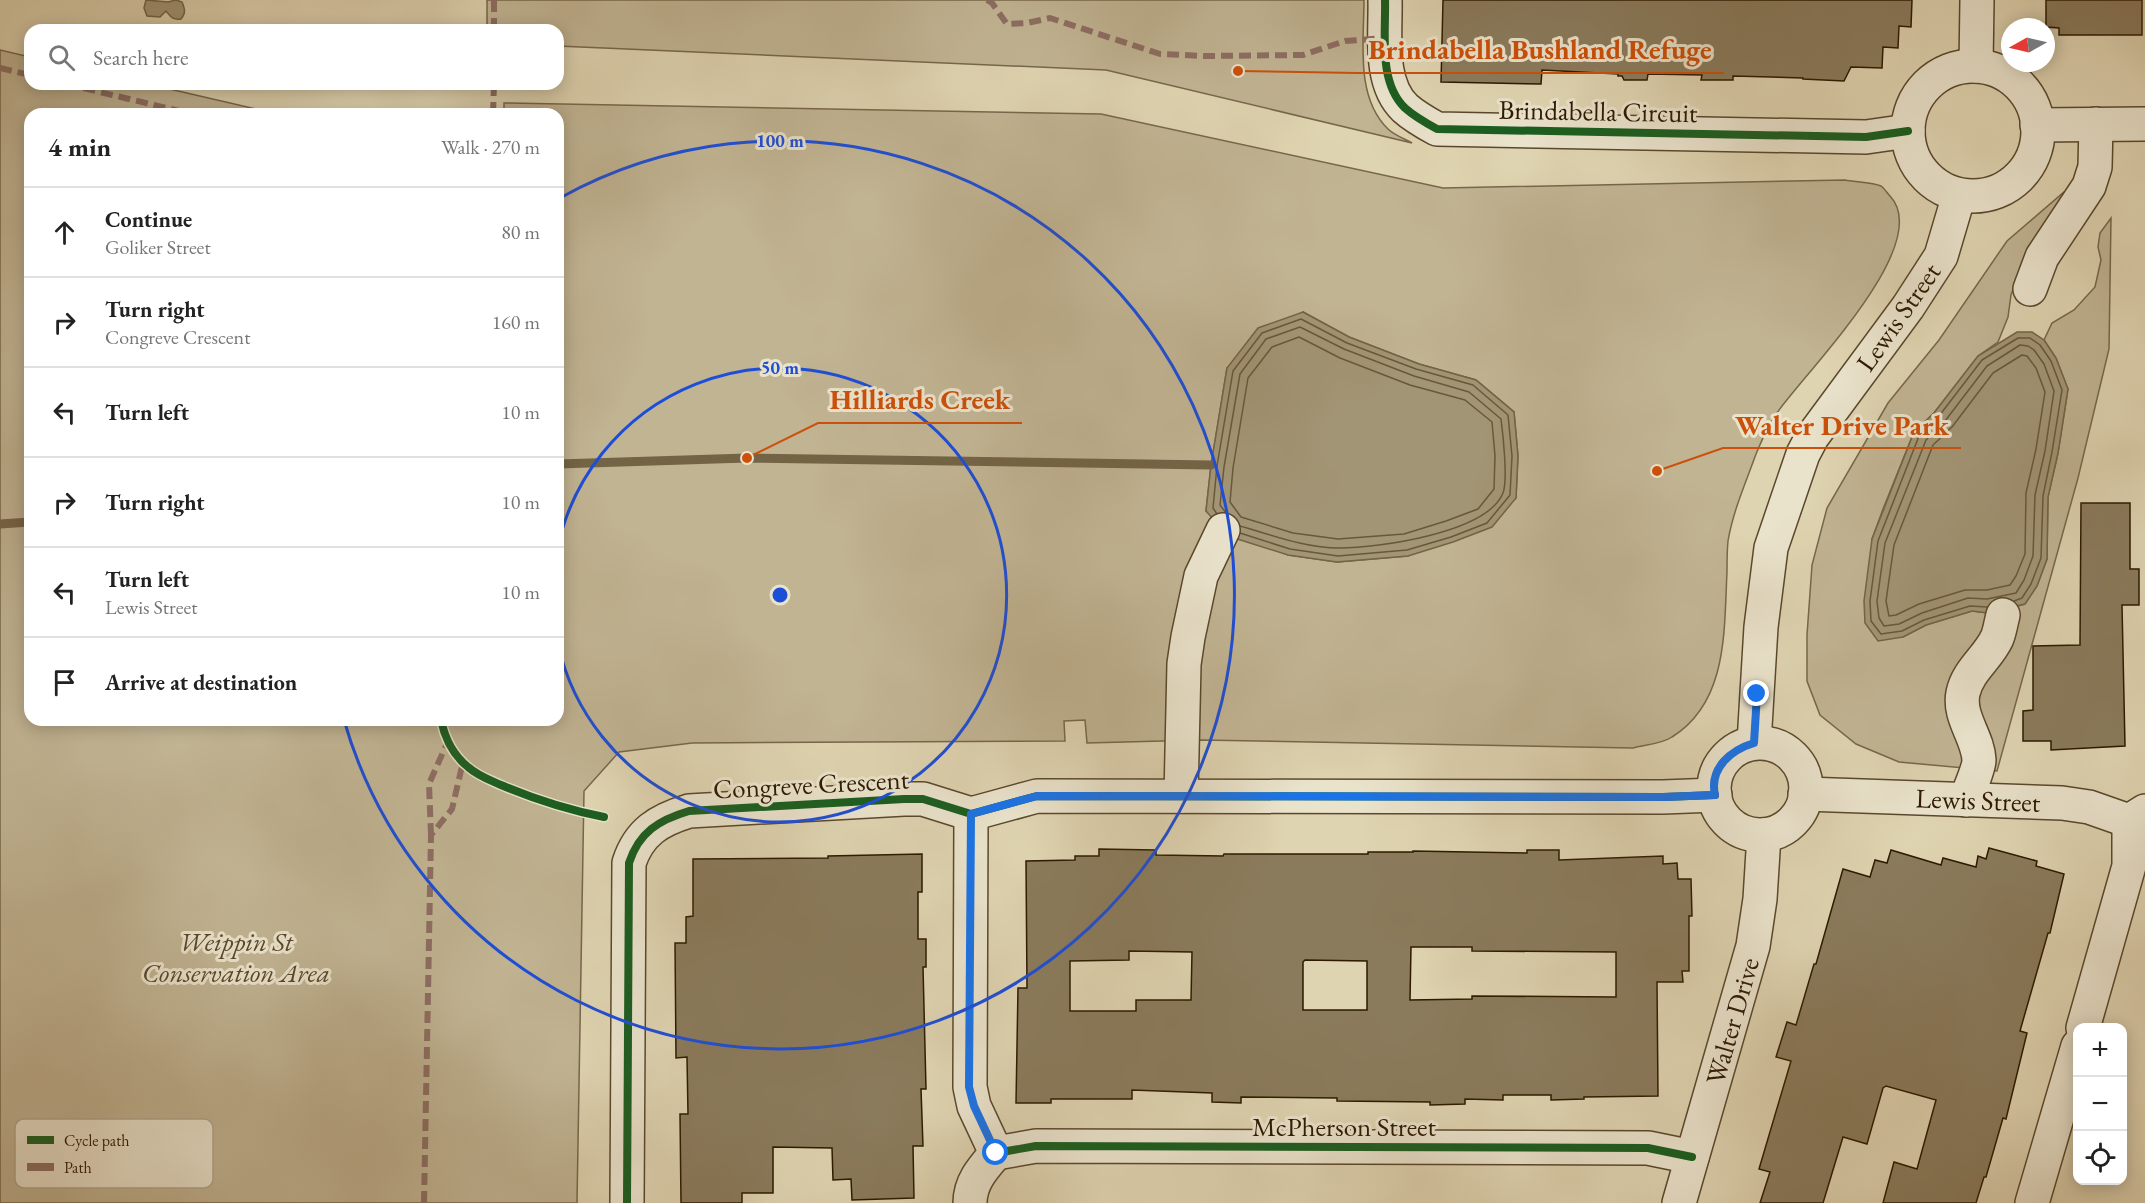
<!DOCTYPE html>
<html lang="en">
<head>
<meta charset="utf-8">
<style>
  body { margin:0; font-family:"EB Garamond",serif; background:#f2f2f2; color:#222 }
  .controls { position:absolute; right:18px; bottom:18px; display:grid; overflow:hidden; border-radius:12px; box-shadow:0 3px 15px #0003 }
  .controls button { width:54px; height:54px; display:grid; place-items:center; padding:0; border:0; border-bottom:2px solid #e0e0e0; background:#fff; color:#222; font:30px sans-serif }
  .compass { position:absolute; left:2001px; top:18px; width:54px; height:54px; border-radius:50%; background:#fff; box-shadow:0 3px 15px #0003; rotate:262deg }
  .stop { position:absolute; width:18px; height:18px; margin:-14px; border:4px solid #1a73e8; border-radius:50%; background:#fff }
  .stop.end { background:#1a73e8; border-color:#fff; box-shadow:0 2px 6px #0008 }
  .list { margin:0; padding:0; list-style:none }
  h2 { display:flex; justify-content:space-between; align-items:center; height:78px; margin:0; padding:0 24px; font-size:26px }
  h2 small { font-size:20px; font-weight:400; color:#767676 }
  .list li { display:grid; grid-template-columns:39px 1fr auto; gap:18px; align-items:center; box-sizing:border-box; height:90px; padding:0 24px; border-top:2px solid #e0e0e0 }
  .list b { display:block; font-size:22px; white-space:nowrap }
  .list p { margin:0; font-size:20px; white-space:nowrap; color:#767676 }
  .list em { font-size:20px; font-style:normal; color:#767676 }
  .icon { flex:none; width:33px; height:33px; fill:none; stroke:currentColor; stroke-width:2; stroke-linecap:round; stroke-linejoin:round }
  .map { position:relative; flex:none; width:2145px; height:1203px; overflow:hidden }
  .search { position:absolute; background:#fff; box-shadow:0 3px 15px #0003; left:24px; top:24px; width:540px; height:66px; display:flex; align-items:center; gap:15px; box-sizing:border-box; padding:0 21px; border-radius:18px; color:#767676; font-size:22px }
  .panel { position:absolute; background:#fff; box-shadow:0 3px 15px #0003; left:24px; top:108px; width:540px; height:618px; border-radius:18px }
  .map>svg:first-child { display:block }
  .green { fill:#c1b493; stroke:#77674a; stroke-width:1.5; fill-rule:evenodd }
  .water { fill:#a29575; stroke:#736446; stroke-width:1.5 }
  .lines { fill:none; stroke-linecap:round; stroke-linejoin:round }
  .shore { stroke:#68583a; stroke-width:1.5 }
  .stream { stroke:#736446; stroke-width:9 }
  .building { fill:#8a7b5c; stroke:#2d1a00; stroke-width:1.5; fill-rule:evenodd }
  .minor-casing { stroke:#5a482c; stroke-width:36 }
  .minor { stroke:#eae3cc; stroke-width:33 }
  .quiet { stroke:#8d6e63; stroke-width:6; stroke-dasharray:12 6; stroke-linecap:butt }
  .cycleway-casing { stroke:#eae3cc; stroke-width:11 }
  .cycleway { stroke:#1b5e20; stroke-width:8 }
  .route { stroke:#1a73e8; stroke-width:8 }
  .ring { fill:none; stroke:#1d4ed8; stroke-width:3 }
  .labels { text-anchor:middle; dominant-baseline:central; stroke-width:6; stroke-linejoin:round; paint-order:stroke }
  .street-label { font-size:27px; fill:#2d1a00; stroke:#eae3cc }
  .park-label { font-size:27px; font-style:italic; fill:#59482c; stroke:#eae3cc }
  .key { fill:#eae3cc; stroke:#b1a78f; stroke-width:1.5 }
  .key-label { font-size:16px; fill:#2d1a00 }
  .centre { fill:#1d4ed8; stroke:#eae3cc; stroke-width:3 }
  .ring-label { font-size:18px; text-anchor:middle; font-weight:bold; fill:#1d4ed8; stroke:#eae3cc; stroke-width:6; stroke-linejoin:round; paint-order:stroke }
  .leader { fill:none; stroke:#cc500a; stroke-width:2 }
  .callout-dot { fill:#cc500a; stroke:#eae3cc; stroke-width:2 }
  .callout-label { font-size:28px; text-anchor:middle; font-weight:bold; fill:#cc500a; stroke:#eae3cc; stroke-width:6; stroke-linejoin:round; paint-order:stroke }
</style>
</head>
<body>
<div class="map">
<svg width="2145" height="1203" viewBox="0 0 2145 1203">
  <rect width="100%" height="100%" fill="#dfd4b1"/>
  <filter id="stains"><feTurbulence type="fractalNoise" baseFrequency=".00333" numOctaves="4"/><feColorMatrix values="0 0 0 0 .2 0 0 0 0 .09 0 0 0 0 .02 0 0 0 .5 -.17"/></filter>
  <radialGradient id="worn" r=".72"><stop offset=".6" stop-color="#630" stop-opacity="0"/><stop offset="1" stop-color="#630" stop-opacity=".3"/></radialGradient>
  <g class="green">
    <path d="M487,0h877c0,41 -9,97 24,129 6,6 17,10 24,14l-306,-73 -548,-24v-16h-71z"/>
    <path d="M0,50l30,7v27h118l130,30h-248v606h528v-606h-54v-11l597,11 342,74 402,-8c9,2 28,2 36,6 3,2 6,7 9,10 46,49 -89,180 -116,221 -7,11 -13,25 -18,37 -10,28 -23,57 -28,87 -1,10 -1,21 -1,31 -3,59 1,130 -55,165 -10,7 -28,8 -39,11l-432,-8 -114,3 -2,-23 -21,1 1,20 -373,2 -73,9 -35,39 -7,412h-577zM1303,312l46,25 70,27 57,16 38,32 4,44 -2,42 -108,58 -71,6 -49,-7 -82,-44 5,-46 16,-97z"/>
    <polygon points="2076,189 2026,256 2011,295 2008,317 1998,342 1978,356 1934,413 1914,432 1883,509 1872,539 1903,637 1926,625 1972,611 1988,613 2025,604 2037,586 2047,559 2048,497 2058,453 2068,389 2056,358 2044,340 2052,323 2074,310 2095,287 2101,260 2098,247 2100,233 2111,218 2109,349 2078,478 1997,771 1899,762 1856,744 1820,715 1807,681 1807,635 1812,565 1827,508 1888,403 1939,340 2007,241 2064,192"/>
  </g>
  <g class="water">
    <path d="M146,0l22,2 8,-2 6,2c3,7 4,11 -1,17 -9,1 -10,-2 -15,-8l-6,6 -13,-1 -3,-8z"/>
    <polygon points="1303,312 1349,337 1419,364 1476,380 1514,412 1518,456 1516,498 1492,527 1453,542 1408,556 1337,562 1288,555 1228,536 1206,511 1211,465 1227,368 1258,328"/>
    <polygon points="2017,332 2032,332 2044,340 2056,358 2068,389 2058,453 2048,497 2047,559 2037,586 2025,604 1988,613 1972,611 1926,625 1903,637 1878,641 1865,623 1864,601 1872,539 1914,432 1934,413 1978,356"/>
  </g>
  <g class="lines">
    <g class="shore">
      <polygon points="1299,337 1340,358 1410,385 1465,400 1492,422 1495,456 1494,489 1478,509 1446,521 1404,534 1338,539 1293,533 1241,517 1230,502 1233,468 1248,378 1272,347"/>
      <polygon points="2020,345 2028,346 2034,350 2044,364 2054,391 2045,451 2035,495 2033,556 2024,580 2016,593 1987,599 1968,598 1922,613 1899,624 1884,626 1879,618 1877,601 1885,543 1926,440 1945,421 1987,366"/>
      <polygon points="2022,355 2027,356 2036,368 2045,392 2036,449 2026,493 2025,554 2016,576 2010,585 1987,590 1965,590 1919,604 1896,615 1889,616 1886,601 1894,545 1933,445 1952,427 1993,373"/>
      <path d="M1226,513l-6,-8 4,-38 16,-93 26,-35 34,-12 44,22 70,27 55,16 32,27c2,15 7,61 2,74 -16,40 -125,55 -164,55 -34,0 -67,-13 -99,-22"/>
      <polyline points="1217,514 1213,508 1217,466 1233,371 1262,333 1301,319 1347,343 1416,369 1473,385 1508,415 1512,456 1510,495 1487,523 1451,537 1407,550 1338,556 1290,549 1240,533"/>
      <polyline points="1988,607 1970,606 1924,620 1902,631 1881,634 1871,621 1870,601 1878,541 1919,436 1939,416 1982,360 2018,338 2030,338 2040,345 2051,361 2062,390 2052,452 2043,496 2041,558 2031,584 2022,598 2014,601"/>
    </g>
    <g class="stream">
      <polyline points="558,464 747,458 1211,465"/>
      <polyline points="0,524 30,522"/>
    </g>
  </g>
  <g class="building">
    <polygon points="1443,0 1912,0 1911,27 1899,26 1898,48 1883,47 1882,68 1851,67 1844,81 1803,79 1803,78 1733,76 1733,80 1701,80 1702,75 1648,74 1647,80 1624,80 1622,76 1618,76 1618,74 1542,70 1541,84 1441,82"/>
    <polygon points="2046,0 2142,0 2142,35 2059,35 2059,28 2046,27"/>
    <polygon points="2081,503 2130,503 2130,569 2139,569 2139,605 2122,605 2125,746 2051,750 2051,741 2023,741 2023,711 2033,710 2033,646 2080,645"/>
    <polygon points="1989,848 2037,861 2036,866 2064,874 2050,933 2048,933 2020,1031 2027,1033 2006,1119 2003,1118 1986,1177 1984,1177 1976,1203 1883,1203 1894,1162 1917,1169 1936,1100 1886,1086 1883,1088 1867,1144 1843,1137 1823,1203 1760,1203 1770,1172 1759,1169 1791,1061 1776,1057 1787,1022 1796,1025 1814,964 1816,964 1843,869 1870,877 1875,860 1887,863 1891,850 1941,865 1943,858 1976,867 1978,856 1986,859"/>
    <path d="M1099,849l57,1v5l67,1 1,-2h144v-2h45v-1l114,2v-3h32v10l104,-4v8l14,-1 1,16h13l1,37h-3v55h-7l1,11h-26l1,114 -74,1v2l-33,1v-5h-48v5l-38,-1v5l-35,1v-3l-93,-1v-3l-96,-1v6l-29,-1v-9l-80,-3v9h-81v4h-35l2,-115h9l-1,-127 49,-1v-4h24zM1411,947h61v4l144,1v45l-144,-1v3l-62,1zM1129,951l63,1 -1,48h-55v11h-66v-50l59,-1zM1305,960l62,1v49h-64v-48z"/>
    <polygon points="922,854 922,892 918,892 918,939 926,939 926,967 923,967 926,1089 921,1089 923,1146 913,1146 914,1198 852,1200 851,1179 833,1180 832,1148 773,1147 773,1193 742,1193 742,1203 681,1203 680,1114 688,1114 687,1057 676,1058 675,943 686,943 686,917 693,916 693,859 828,858 828,856"/>
  </g>
  <g class="lines">
    <g class="minor-casing">
      <g id="minor">
        <path d="M1385,0c1,34 -7,82 20,108 10,9 21,15 32,21l429,8 42,-6"/>
        <polyline points="1976,66 1977,0"/>
        <circle cx="1973" cy="131" r="65"/>
        <polyline points="2037,125 2145,124"/>
        <polyline points="2030,289 2042,257 2089,186 2095,167 2096,124"/>
        <polyline points="1754,743 1761,627 1771,548 1803,454 1812,437 1908,307 1941,256 1959,195"/>
        <circle cx="1760" cy="789" r="46"/>
        <polyline points="1805,794 2062,803 2089,807 2129,821 2145,811"/>
        <polyline points="1181,796 1184,664 1188,637 1201,576 1223,530"/>
        <path d="M1966,800c3,-10 13,-31 13,-40 -1,-23 -21,-43 -16,-67 5,-23 25,-35 34,-55 3,-7 4,-16 6,-23"/>
        <polyline points="2083,1028 2129,866 2129,821"/>
        <polyline points="996,1153 1036,1146 1648,1148 1692,1157"/>
        <path d="M627,1203l2,-340c10,-31 30,-43 60,-52l215,-12h19l48,15 66,-18 626,1 52,-2"/>
        <path d="M970,1203c0,-21 13,-35 26,-50l-22,-47 -4,-19 1,-273"/>
        <polyline points="1679,1203 1753,946 1760,899 1764,835"/>
        <polyline points="2032,1203 2078,1046"/>
      </g>
    </g>
    <use href="#minor" class="minor"/>
    <g class="quiet">
      <polyline points="987,0 992,3 1007,24 1027,23 1050,18 1160,54 1205,56 1303,55 1345,41 1386,38"/>
      <polyline points="494,30 494,0"/>
      <polyline points="0,68 30,75"/>
      <polyline points="66,84 192,114"/>
      <polyline points="493,114 494,84"/>
      <polyline points="431,835 429,784 448,741"/>
      <polyline points="424,1203 431,835 452,809 463,762"/>
    </g>
    <g class="cycleway-casing">
      <g id="cycleway">
        <path d="M1385,0c1,34 -7,82 20,108 10,9 21,15 32,21l429,8 42,-6"/>
        <path d="M441,720c4,19 12,35 27,47 10,9 22,13 33,18 33,14 67,25 103,32"/>
        <polyline points="996,1153 1036,1146 1648,1148 1692,1157"/>
        <path d="M627,1203l2,-340c10,-31 30,-43 60,-52l215,-12h19l48,15 66,-18 626,1 52,-2"/>
      </g>
    </g>
    <use href="#cycleway" class="cycleway"/>
  </g>
  <g class="lines">
    <path class="route" d="M996,1153l-22,-47 -5,-19 2,-273 66,-18 627,1 51,-2c-6,-27 16,-45 39,-52l3,-49"/>
  </g>
  <g class="ring">
    <path d="M558 546A227 227 0 1 1 558 644"/>
    <path d="M560 198A454 454 0 1 1 344 720"/>
  </g>
  <g class="labels">
    <g class="street-label">
      <text transform="translate(1598 111) rotate(1)">Brindabella Circuit</text>
      <text transform="translate(1898 317) rotate(-55)">Lewis Street</text>
      <text transform="translate(811 784) rotate(-3)">Congreve Crescent</text>
      <text transform="translate(1978 800) rotate(2)">Lewis Street</text>
      <text transform="translate(1732 1021) rotate(-74)">Walter Drive</text>
      <text x="1344" y="1126">McPherson Street</text>
    </g>
    <g class="park-label">
      <text x="236" y="941">Weippin St<tspan x="236" dy="31">Conservation Area</tspan></text>
    </g>
  </g>
  <rect x="15" y="1119" width="198" height="69" rx="9" class="key"/>
  <rect x="27" y="1136" width="27" height="8" fill="#1b5e20"/>
  <rect x="27" y="1163" width="27" height="8" fill="#8d6e63"/>
  <g class="key-label">
    <text x="64" y="1146">Cycle path</text>
    <text x="64" y="1173">Path</text>
  </g>
  <circle cx="780" cy="595" r="9" class="centre"/>
  <g class="ring-label">
    <text x="780" y="147">100 m</text>
    <text x="780" y="374">50 m</text>
  </g>
  <path class="leader" d="M1238 71L1357 73H1724M747 458L818 423H1022M1657 471L1723 448H1961"/>
  <g class="callout-dot">
    <circle cx="1238" cy="71" r="6"/>
    <circle cx="747" cy="458" r="6"/>
    <circle cx="1657" cy="471" r="6"/>
  </g>
  <g class="callout-label">
    <text x="1540" y="59">Brindabella Bushland Refuge</text>
    <text x="920" y="409">Hilliards Creek</text>
    <text x="1842" y="435">Walter Drive Park</text>
  </g>
  <rect width="100%" height="100%" filter="url(#stains)"/>
  <rect width="100%" height="100%" fill="url(#worn)"/>
</svg>
<div class="controls">
<button>+</button>
<button>−</button>
<button><svg class="icon" aria-label="locate" viewBox="0 0 24 24"><circle cx="12" cy="12" r="6"/><path d="M12 2v4M12 18v4M2 12h4M18 12h4"/></svg></button>
</div>
<svg class="compass" viewBox="-18 -18 36 36"><path d="M0-13l5 13h-10z" fill="#e53935"/><path d="M0 13l5-13h-10z" fill="#767676"/></svg>
<div class="stop" style="left:996px;top:1153px"></div>
<div class="stop end" style="left:1757px;top:694px"></div>
<div class="search"><svg class="icon" aria-label="search" viewBox="0 0 24 24"><circle cx="10" cy="10" r="6"/><path d="M15 15l6 6"/></svg>Search here</div>
<section class="panel">
<h2>4 min<small>Walk · 270 m</small></h2>
<ul class="list">
<li><svg class="icon" aria-label="ahead" viewBox="0 0 24 24"><path d="M12 20V5M6 11l6-6 6 6"/></svg><div><b>Continue</b><p>Goliker Street</p></div><em>80 m</em></li>
<li><svg class="icon" aria-label="right" viewBox="0 0 24 24"><path d="M7 20v-9h11M14 6l5 5-5 5"/></svg><div><b>Turn right</b><p>Congreve Crescent</p></div><em>160 m</em></li>
<li><svg class="icon" aria-label="left" viewBox="0 0 24 24"><path d="M17 20v-9H6M10 6l-5 5 5 5"/></svg><div><b>Turn left</b></div><em>10 m</em></li>
<li><svg class="icon" aria-label="right" viewBox="0 0 24 24"><path d="M7 20v-9h11M14 6l5 5-5 5"/></svg><div><b>Turn right</b></div><em>10 m</em></li>
<li><svg class="icon" aria-label="left" viewBox="0 0 24 24"><path d="M17 20v-9H6M10 6l-5 5 5 5"/></svg><div><b>Turn left</b><p>Lewis Street</p></div><em>10 m</em></li>
<li><svg class="icon" aria-label="arrive" viewBox="0 0 24 24"><path d="M6 21V4h12l-3 4 3 4H6"/></svg><div><b>Arrive at destination</b></div></li>
</ul>
</section>
</div>
</body>
</html>
